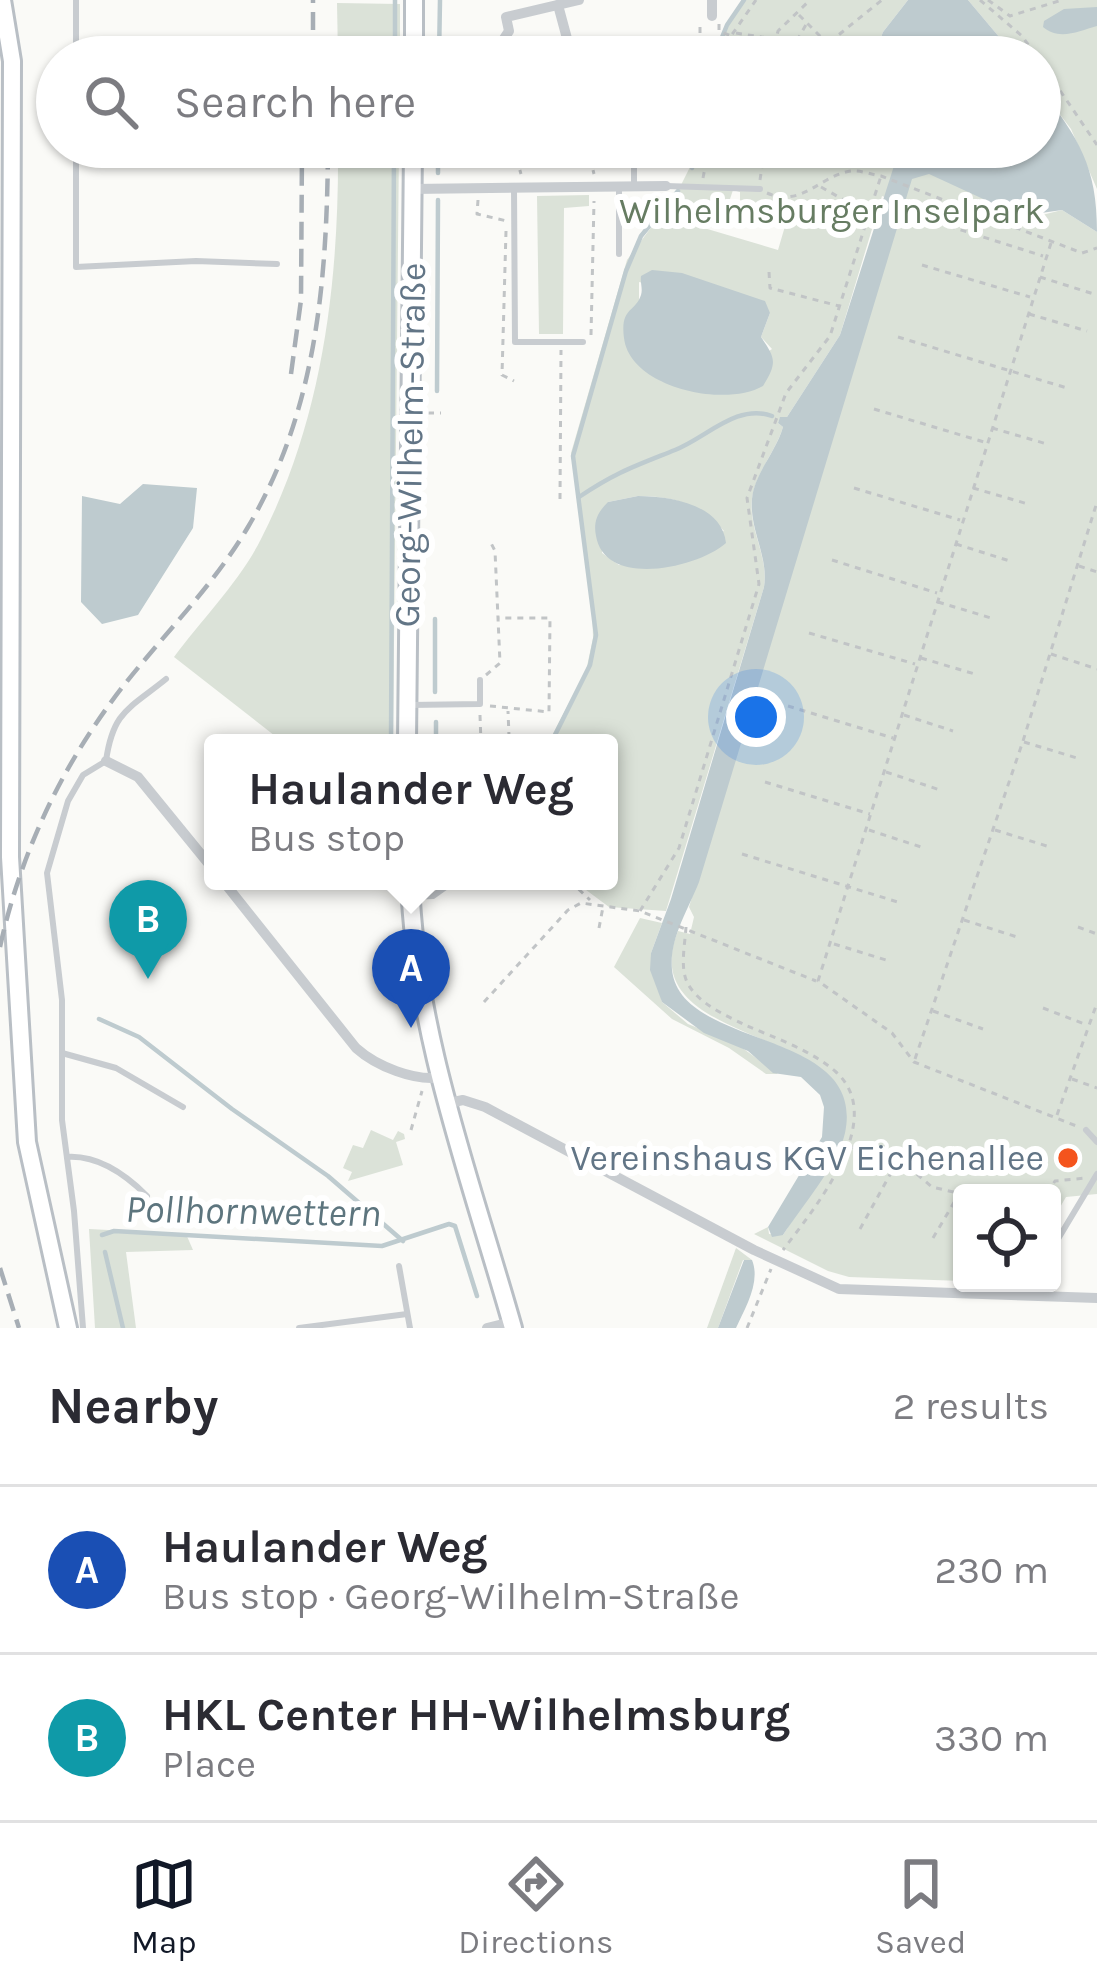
<!DOCTYPE html>
<html lang="en">
<head>
<meta charset="utf-8">
<style>
  body { margin:0; font-family:Karla,sans-serif; background:#f7f7f7; color:#2b2b33 }
  .controls { position:absolute; right:36px; bottom:36px; display:grid; overflow:hidden; border-radius:12px; box-shadow:0 3px 9px #0004 }
  .controls button { width:108px; height:108px; display:grid; place-items:center; padding:0; border:0; border-bottom:3px solid #e1e1e2; background:#fff; color:#2b2b33; font:60px sans-serif }
  .you { position:absolute; left:756px; top:717px; width:42px; height:42px; margin:-30px; border:9px solid #fff; border-radius:50%; background:#1a73e8; box-shadow:0 0 0 18px #1a73e833 }
  .badge { display:grid; place-items:center; width:78px; height:78px; border-radius:50%; background:#111827; color:#fff; font-size:39px; font-weight:700 }
  .pin { position:absolute; translate:-50% -99px; filter:drop-shadow(0 3px 6px #0008) }
  .pin::after { content:''; position:absolute; top:63px; width:42px; height:36px; background:inherit; clip-path:polygon(0 0,100% 0,50% 100%) }
  .popup { position:absolute; left:204px; top:734px; width:414px; height:156px; box-sizing:border-box; display:grid; place-content:center; border-radius:12px; background:#fff; filter:drop-shadow(0 3px 9px #0005); font-size:39px; white-space:nowrap; color:#7c7c81 }
  .popup b { font-size:45px; color:#2b2b33 }
  .popup::after { content:''; position:absolute; left:50%; top:100%; margin-left:-24px; border:24px solid transparent; border-top-color:#fff }
  .list { margin:0; padding:0; list-style:none }
  h2 { display:flex; justify-content:space-between; align-items:center; height:156px; margin:0; padding:0 48px; font-size:51px }
  h2 small { font-size:39px; font-weight:400; color:#7c7c81 }
  .list li { display:grid; grid-template-columns:78px 1fr auto; gap:36px; align-items:center; box-sizing:border-box; height:168px; padding:0 48px; border-top:3px solid #e1e1e2 }
  .list b { display:block; font-size:45px; white-space:nowrap }
  .list p { margin:0; font-size:39px; white-space:nowrap; color:#7c7c81 }
  .list em { font-size:39px; font-style:normal; color:#7c7c81 }
  .icon { flex:none; width:66px; height:66px; fill:none; stroke:currentColor; stroke-width:2; stroke-linecap:round; stroke-linejoin:round }
  .map { position:relative; flex:none; width:1097px; height:1328px; overflow:hidden }
  .search { position:absolute; background:#fff; box-shadow:0 3px 9px #0004; left:36px; right:36px; top:36px; height:132px; display:flex; align-items:center; gap:30px; box-sizing:border-box; padding:0 42px; border-radius:66px; color:#7c7c81; font-size:45px }
  .sheet { height:492px; background:#fff }
  nav { display:flex; justify-content:space-around; align-items:center; box-sizing:border-box; height:168px; border-top:3px solid #e1e1e2; background:#fff; font-size:33px; color:#7c7c81 }
  nav a { display:grid; justify-items:center; gap:6px }
  nav .on { color:#111827 }
  .map>svg:first-child { display:block }
  .green { fill:#dbe2d8; fill-rule:evenodd }
  .water { fill:#becbcf }
  .lines { fill:none; stroke-linecap:round; stroke-linejoin:round }
  .stream { stroke:#becbcf; stroke-width:4.5 }
  .secondary-casing { stroke:#b9bfc5; stroke-width:22 }
  .path { stroke:#c1c4c6; stroke-width:3; stroke-dasharray:6 6; stroke-linecap:butt }
  .service { stroke:#c8ccd0; stroke-width:6 }
  .minor { stroke:#c8ccd0; stroke-width:10 }
  .secondary { stroke:#fff; stroke-width:16 }
  .rail { stroke:#a7aeb5; stroke-width:4.5; stroke-dasharray:18 9; stroke-linecap:butt }
  .poi-dot { fill:#f4541d; stroke:#fff; stroke-width:4.5 }
  .labels { text-anchor:middle; dominant-baseline:central; stroke-width:12; stroke-linejoin:round; paint-order:stroke }
  .park-label { font-size:36px; fill:#667c62; stroke:#fff }
  .street-label { font-size:36px; fill:#627586; stroke:#fff }
  .poi-label { font-size:36px; fill:#627586; stroke:#fff; text-anchor:end }
  .water-label { font-size:39px; font-style:italic; fill:#5d757e; stroke:#fff }
</style>
</head>
<body>
<div class="map">
<svg width="1097" height="1328" viewBox="0 0 1097 1328">
  <rect width="100%" height="100%" fill="#fafaf7"/>
  <g class="green">
    <polygon points="744,0 908,0 883,32 874,57 714,57 727,25"/>
    <polygon points="968,0 1097,0 1097,189 1071,129 1040,88 1040,57 1016,57"/>
    <polygon points="337,3 400,4 400,57 338,57"/>
    <path d="M338,147h61l-6,596h-109l-110,-86c28,-38 66,-76 87,-118 62,-121 78,-258 77,-392z"/>
    <path d="M700,147h116l11,21 33,-4 12,4 13,-7 5,-14h10l-4,10 142,59 24,-6 35,22v962l-31,3 -14,24v-28h-90v88l-113,-4 -21,-6 -74,-37 14,-7 1,7 14,1 53,-82 5,-10 -3,-56c-42,-59 -200,-57 -160,-156l12,3 4,-17 -5,-10 214,-703 -21,-8 -42,139 -53,82 -7,1 -2,5 5,4c-7,24 -28,47 -31,72 -4,29 17,58 12,88l-98,324 -57,-4 -35,-26h35v-138h-61l38,-72 7,-33 -1,-37 -21,-148 56,-193 51,-69zM733,190l7,2v11l48,13 -10,34 -74,-22 -3,-21 29,-8zM639,282l131,31 -9,24 11,12 -63,43 -48,-11 -22,-82zM638,496c36,0 61,8 86,35l-105,34 -17,-12 6,-51z"/>
    <polygon points="589,195 589,206 564,208 563,334 539,334 537,196"/>
    <polygon points="640,918 662,923 651,953 662,1002 688,1024 737,1044 778,1074 766,1074 729,1048 672,1019 614,967"/>
    <polygon points="371,1130 393,1140 398,1131 404,1134 405,1139 396,1142 403,1165 348,1181 352,1172 343,1168 353,1145 363,1148"/>
    <polygon points="89,1229 186,1234 193,1250 126,1252 136,1328 95,1328"/>
    <polygon points="736,1248 752,1260 743,1260 718,1328 707,1328"/>
  </g>
  <g class="water">
    <polygon points="908,0 968,0 1016,57 874,57 883,32"/>
    <path d="M1097,7v19c-18,5 -38,15 -54,1l1,-6 20,-12z"/>
    <path d="M1040,88c39,51 57,78 57,144l-35,-22 -42,6 -91,-42 -17,5 -213,703c-11,28 -30,57 -27,88 9,81 195,57 173,163 -7,31 -44,75 -62,102l-11,2 -4,-10 54,-90 2,-30 -4,-12 -19,-18 -28,-4 -25,-22 -44,-18 -42,-31 -12,-32 1,-17 20,-54 93,-312c5,-30 -15,-58 -12,-88 2,-25 24,-47 31,-72l-5,-4 2,-6h7l53,-82 60,-188h140z"/>
    <path d="M652,270l30,3 83,28 5,12 -9,24c14,21 17,25 2,49 -38,22 -133,2 -139,-48 -4,-31 11,-25 17,-43 2,-6 -1,-12 0,-19z"/>
    <polygon points="143,484 197,488 193,528 138,615 102,624 81,602 82,496 120,504"/>
    <path d="M638,496c31,0 84,8 88,47 -28,25 -121,46 -130,-7 -3,-15 2,-24 12,-34z"/>
    <path d="M744,1260h8c9,22 -7,48 -16,68h-18z"/>
  </g>
  <g class="lines">
    <g class="stream">
      <polyline points="395,57 395,0"/>
      <polyline points="439,57 440,0"/>
      <polyline points="714,57 727,25 744,0"/>
      <polyline points="692,168 700,147"/>
      <polyline points="438,173 438,147"/>
      <polyline points="437,391 438,200"/>
      <path d="M579,497c37,-25 56,-31 96,-47 31,-12 62,-47 97,-34"/>
      <polyline points="435,619 435,692"/>
      <polyline points="436,722 436,743"/>
      <polyline points="391,743 394,147"/>
      <polyline points="551,743 590,665 596,635 573,456 626,271 641,236 678,191"/>
      <polyline points="437,882 439,881"/>
      <polyline points="99,1019 139,1037 232,1109 328,1176 403,1241"/>
      <polyline points="102,1235 114,1231 382,1246 449,1224 455,1226 477,1296"/>
      <polyline points="105,1252 123,1328"/>
    </g>
    <g class="secondary-casing">
      <g id="secondary">
        <polyline points="2,0 12,61 10,857 27,1142 68,1328"/>
        <polyline points="414,57 414,0"/>
        <polyline points="407,743 413,147"/>
        <path d="M410,881c5,152 62,302 103,447"/>
      </g>
    </g>
    <g class="path">
      <polyline points="980,0 1022,36 1037,57"/>
      <polyline points="988,0 1010,16 1062,0"/>
      <polyline points="799,15 826,42"/>
      <polyline points="719,24 719,31 731,36"/>
      <polyline points="736,33 774,39"/>
      <polyline points="775,47 795,44 807,23"/>
      <polyline points="649,57 698,57"/>
      <polyline points="700,57 700,23"/>
      <polyline points="725,57 731,36 756,0"/>
      <polyline points="772,57 778,31 810,0"/>
      <polyline points="811,57 882,0"/>
      <polyline points="1040,61 1097,145"/>
      <polyline points="513,147 521,174"/>
      <polyline points="587,147 594,174"/>
      <polyline points="703,178 709,147"/>
      <polyline points="760,180 765,147"/>
      <polyline points="821,187 869,214"/>
      <path d="M767,193c35,15 52,-17 84,-22 9,-1 22,4 30,5l201,77 15,-5"/>
      <polyline points="478,200 477,214 507,221"/>
      <polyline points="858,208 873,202 1043,256"/>
      <polyline points="506,231 502,375 514,381"/>
      <polyline points="1051,243 818,981 892,1033 914,1062 1079,1127"/>
      <polyline points="922,265 1030,297"/>
      <polyline points="769,272 770,288 839,306"/>
      <polyline points="1040,277 1097,295"/>
      <polyline points="1029,314 1087,331"/>
      <polyline points="591,335 594,201"/>
      <polyline points="898,337 1067,388"/>
      <polyline points="874,409 984,442"/>
      <polyline points="428,413 441,413"/>
      <polyline points="992,428 1047,444"/>
      <polyline points="854,488 960,520"/>
      <polyline points="973,488 1028,504"/>
      <polyline points="560,499 561,350"/>
      <polyline points="956,544 1013,562"/>
      <polyline points="832,560 937,593"/>
      <polyline points="1079,566 1097,572"/>
      <polyline points="938,602 991,618"/>
      <polyline points="809,633 915,664"/>
      <polyline points="1051,654 1097,669"/>
      <polyline points="921,658 978,675"/>
      <polyline points="486,675 500,663 495,551 490,541"/>
      <polyline points="490,706 549,712 550,618 499,618"/>
      <polyline points="788,706 893,738"/>
      <polyline points="480,715 481,743"/>
      <polyline points="904,715 953,731"/>
      <polyline points="483,737 509,736 508,711"/>
      <polyline points="1024,742 1077,758"/>
      <polyline points="886,772 940,790"/>
      <polyline points="765,782 870,814"/>
      <polyline points="869,830 921,847"/>
      <polyline points="995,830 1050,847"/>
      <polyline points="742,854 901,903"/>
      <polyline points="570,881 590,900"/>
      <polyline points="640,911 679,848 759,584 747,498 786,393 830,336 881,176"/>
      <polyline points="964,920 1017,937"/>
      <path d="M686,927c-1,17 -6,40 1,55 10,21 38,33 58,43 30,13 66,25 91,47 53,48 -23,138 -53,178"/>
      <polyline points="1078,927 1097,934"/>
      <polyline points="599,928 603,907"/>
      <polyline points="834,944 886,960"/>
      <polyline points="484,1002 568,910 581,903 640,911 816,981"/>
      <polyline points="1043,1008 1087,1025"/>
      <polyline points="933,1011 983,1029"/>
      <polyline points="915,1059 1023,741 1097,502"/>
      <polyline points="1072,1079 1097,1088"/>
      <polyline points="1057,1115 1097,1003"/>
      <polyline points="411,1130 422,1091"/>
      <polyline points="852,1147 899,1159 932,1187 962,1194"/>
      <polyline points="1047,1193 1055,1181 1086,1178"/>
      <polyline points="860,1229 898,1160"/>
      <polyline points="933,1238 959,1194"/>
      <polyline points="747,1328 771,1269"/>
    </g>
    <g class="service">
      <polyline points="76,0 76,57"/>
      <polyline points="76,147 76,267 196,261 277,264"/>
      <polyline points="634,186 634,147"/>
      <polyline points="666,186 760,189"/>
      <polyline points="514,188 515,342 583,342"/>
      <polyline points="619,254 619,187"/>
      <polyline points="410,705 480,704 480,680"/>
      <polyline points="414,897 433,896 454,881"/>
      <polyline points="62,1053 116,1068 183,1107"/>
      <polyline points="1086,1130 1097,1142"/>
      <path d="M67,1157c31,-2 58,17 80,39"/>
      <polyline points="1052,1249 1097,1174"/>
      <polyline points="399,1266 410,1328"/>
      <path d="M83,1328l-9,-117 -12,-91v-120l-15,-127 21,-72 15,-26 23,-14c7,-50 23,-52 60,-82"/>
      <polyline points="299,1328 407,1314"/>
    </g>
    <g class="minor">
      <polyline points="558,5 572,57"/>
      <polyline points="712,16 712,0"/>
      <polyline points="492,57 509,31 506,17 579,0"/>
      <polyline points="412,189 666,186"/>
      <polyline points="106,761 138,777 213,869"/>
      <path d="M223,881l133,167c20,18 59,34 86,29"/>
      <polyline points="449,1103 463,1100 485,1107 754,1250 839,1289 1097,1298"/>
      <polyline points="487,1328 511,1322"/>
    </g>
    <use href="#secondary" class="secondary"/>
    <g class="rail">
      <polyline points="313,57 313,0"/>
      <polyline points="291,374 301,300 302,147"/>
      <path d="M0,947c21,-96 63,-184 124,-262 42,-53 89,-99 124,-158 69,-117 79,-247 80,-380"/>
      <polyline points="0,1268 19,1328"/>
    </g>
  </g>
  <circle class="poi-dot" cx="1068" cy="1158" r="12"/>
  <g class="labels">
    <g class="park-label">
      <text x="832" y="211">Wilhelmsburger Inselpark</text>
    </g>
    <g class="street-label">
      <text transform="translate(410 445) rotate(-89)">Georg-Wilhelm-Straße</text>
    </g>
    <g class="poi-label">
      <text x="1044" y="1158">Vereinshaus KGV Eichenallee</text>
    </g>
    <g class="water-label">
      <text transform="translate(253 1211) rotate(1)">Pollhornwettern</text>
    </g>
  </g>
</svg>
<div class="controls">
<button><svg class="icon" aria-label="locate" viewBox="0 0 24 24"><circle cx="12" cy="12" r="6"/><path d="M12 2v4M12 18v4M2 12h4M18 12h4"/></svg></button>
</div>
<div class="you"></div>
<div class="pin badge" style="left:411px;top:1028px;background:#1a4fb4">A</div>
<div class="popup"><b>Haulander Weg</b>Bus stop</div>
<div class="pin badge" style="left:148px;top:979px;background:#0f9aa8">B</div>
<div class="search"><svg class="icon" aria-label="search" viewBox="0 0 24 24"><circle cx="10" cy="10" r="6"/><path d="M15 15l6 6"/></svg>Search here</div>
</div>
<section class="sheet">
<h2>Nearby<small>2 results</small></h2>
<ul class="list">
<li><span class="badge" style="background:#1a4fb4">A</span><div><b>Haulander Weg</b><p>Bus stop · Georg-Wilhelm-Straße</p></div><em>230 m</em></li>
<li><span class="badge" style="background:#0f9aa8">B</span><div><b>HKL Center HH-Wilhelmsburg</b><p>Place</p></div><em>330 m</em></li>
</ul>
</section>
<nav>
<a class="on"><svg class="icon" aria-label="map" viewBox="0 0 24 24"><path d="M3 6l6-2 6 2 6-2v14l-6 2-6-2-6 2zM9 4v14M15 6v14"/></svg>Map</a>
<a><svg class="icon" aria-label="directions" viewBox="0 0 24 24"><path d="M12 3l9 9-9 9-9-9zM9 14v-3h6M13 9l2 2-2 2"/></svg>Directions</a>
<a><svg class="icon" aria-label="saved" viewBox="0 0 24 24"><path d="M7 4h10v16l-5-4-5 4z"/></svg>Saved</a>
</nav>
</body>
</html>
